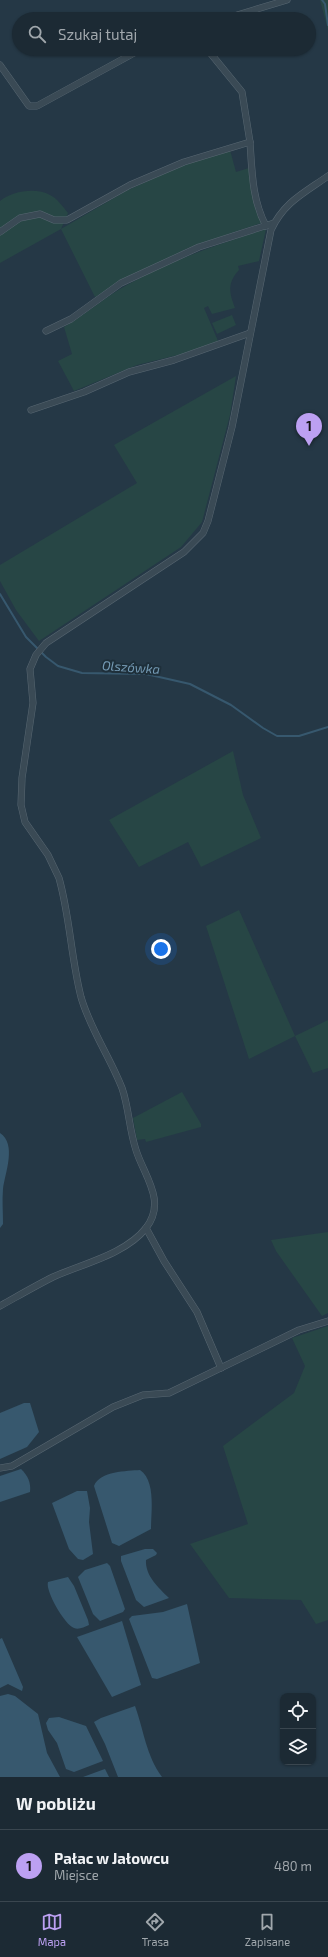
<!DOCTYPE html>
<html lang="pl">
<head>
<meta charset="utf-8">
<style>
  body { margin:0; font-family:"Exo 2",sans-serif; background:#25323c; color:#f1f3f6 }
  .controls { position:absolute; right:12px; bottom:12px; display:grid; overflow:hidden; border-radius:8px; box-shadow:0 1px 3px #0004 }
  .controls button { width:36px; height:36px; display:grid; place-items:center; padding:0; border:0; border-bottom:1px solid #3a464f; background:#1c2a34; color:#f1f3f6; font:20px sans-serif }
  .you { position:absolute; left:161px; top:949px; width:14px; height:14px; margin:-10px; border:3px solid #fff; border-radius:50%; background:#1a73e8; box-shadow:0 0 0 6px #1a73e833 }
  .badge { display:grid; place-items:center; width:26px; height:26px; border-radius:50%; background:#bca0f2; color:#111; font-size:13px; font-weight:700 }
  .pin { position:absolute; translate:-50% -33px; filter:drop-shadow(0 1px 2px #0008) }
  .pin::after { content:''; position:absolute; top:21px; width:14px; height:12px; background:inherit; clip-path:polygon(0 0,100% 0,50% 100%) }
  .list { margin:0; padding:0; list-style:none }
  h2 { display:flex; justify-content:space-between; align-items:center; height:52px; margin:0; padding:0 16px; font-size:17px }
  h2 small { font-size:13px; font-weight:400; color:#a0a7ac }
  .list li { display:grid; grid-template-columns:26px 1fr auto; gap:12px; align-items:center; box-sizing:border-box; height:72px; padding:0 16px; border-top:1px solid #3a464f }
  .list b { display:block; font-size:15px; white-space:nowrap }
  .list p { margin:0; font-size:13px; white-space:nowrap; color:#a0a7ac }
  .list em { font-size:13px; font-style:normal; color:#a0a7ac }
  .icon { flex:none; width:22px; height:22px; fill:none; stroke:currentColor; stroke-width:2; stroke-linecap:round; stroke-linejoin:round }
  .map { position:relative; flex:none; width:328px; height:1777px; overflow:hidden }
  .search { position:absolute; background:#1c2a34; box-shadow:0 1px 3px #0004; left:12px; right:12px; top:12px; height:44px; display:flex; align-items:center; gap:10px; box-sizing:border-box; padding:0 14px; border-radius:22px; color:#a0a7ac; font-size:15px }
  .sheet { height:124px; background:#1c2a34 }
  nav { display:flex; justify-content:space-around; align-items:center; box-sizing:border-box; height:56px; border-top:1px solid #3a464f; background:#1c2a34; font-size:11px; color:#a0a7ac }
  nav a { display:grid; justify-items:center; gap:2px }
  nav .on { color:#bca0f2 }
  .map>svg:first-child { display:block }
  .green { fill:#274645 }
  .water { fill:#37586e }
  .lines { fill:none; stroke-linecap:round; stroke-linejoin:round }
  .stream { stroke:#37586e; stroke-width:2 }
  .minor-casing { stroke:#586772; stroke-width:7 }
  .minor { stroke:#3a4a55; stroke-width:6 }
  .labels { text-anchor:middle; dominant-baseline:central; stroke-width:4; stroke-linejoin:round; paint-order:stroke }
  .water-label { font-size:13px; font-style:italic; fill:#749ab4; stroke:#1e2f3a }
</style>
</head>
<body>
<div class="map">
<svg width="328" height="1777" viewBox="0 0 328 1777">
  <rect width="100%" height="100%" fill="#253846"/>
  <g class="green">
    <polygon points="320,0 328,0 328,30"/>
    <path d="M230,150l6,22 13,-4 12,55 -73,25 -93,49 -34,-68 -61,34v-62c12,-10 36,-14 50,-6 7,3 13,12 18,18l-7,16 65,-38 59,-27z"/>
    <path d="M266,229l-7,32 -21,5 1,4c-12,13 -10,23 -4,38l-23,6 -4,-8 -4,2 14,33 -32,12 -49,12 -63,26 -16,-30 14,-7 -8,-27c22,-13 41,-30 63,-42 44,-25 92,-41 139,-56z"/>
    <polygon points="232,315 236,325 217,334 212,323"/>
    <polygon points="236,376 230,415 202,522 181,547 39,641 16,610 0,581 0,565 137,483 114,445"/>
    <polygon points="233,751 243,795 261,838 201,867 188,842 139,867 109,820"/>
    <polygon points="239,910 295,1036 328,1020 328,1068 313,1073 295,1036 249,1059 206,926"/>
    <polygon points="182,1092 201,1124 201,1127 146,1142 145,1139 137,1140 133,1118"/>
    <polygon points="328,1232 328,1313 322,1316 276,1251 271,1240"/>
    <polygon points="328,1326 328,1620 316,1624 301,1600 229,1598 190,1544 248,1524 223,1446 294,1393 305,1366 292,1338"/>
  </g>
  <g class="water">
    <path d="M0,1133c17,11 5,40 3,56 -1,11 0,23 0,35l-3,4z"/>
    <polygon points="24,1403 30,1403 39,1432 27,1447 0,1459 0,1413"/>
    <path d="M21,1469c7,7 10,13 9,23l-30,10v-26z"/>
    <path d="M140,1470c16,11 11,41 11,59l-32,17 -7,-3 -18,-57c6,-15 33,-15 46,-16z"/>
    <polygon points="77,1491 87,1491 90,1508 89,1522 93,1554 83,1560 78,1559 69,1549 52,1503"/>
    <path d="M145,1549h8l4,4 -1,2 -10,5c-1,16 13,28 23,38l-25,9 -8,-7 -15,-39v-5z"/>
    <polygon points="107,1563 110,1566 125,1609 123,1612 100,1621 93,1614 78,1577 85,1570"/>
    <path d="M68,1577l6,9 14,34 1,5c-5,2 -10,5 -15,3 -9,-3 -29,-37 -26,-46z"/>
    <polygon points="187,1604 200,1663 157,1679 152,1678 129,1619 132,1616 163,1612"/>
    <polygon points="122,1621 141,1685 112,1697 77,1637"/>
    <polygon points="2,1638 23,1687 22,1691 8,1684 0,1688 0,1639"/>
    <polygon points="8,1694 15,1696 38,1714 47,1753 60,1777 0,1777 0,1696"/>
    <path d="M135,1706c9,25 11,49 27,71h-44l-13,-33 -11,-22 7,-4z"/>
    <polygon points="59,1717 86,1726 103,1761 74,1772 66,1769 57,1743 48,1730 46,1723 49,1718"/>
    <polygon points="105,1769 109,1777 83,1777 102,1770"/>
  </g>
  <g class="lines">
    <g class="stream">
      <polyline points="322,0 325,4 328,25"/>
      <polyline points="0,594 26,637 46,657 58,666 82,673 146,674 190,684 231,705 263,728 277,736 299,736 328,727"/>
    </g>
    <g class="minor-casing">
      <g id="minor">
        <polyline points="224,19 287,0"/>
        <polyline points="0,65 29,106 37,106 134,53 145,49"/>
        <path d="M250,142c2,29 2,58 16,84"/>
        <polyline points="0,232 20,218 40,214 54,220 67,220 130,185 184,162 250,142 242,92 207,49"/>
        <polyline points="46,331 71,319 121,283 199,247 274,223"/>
        <polyline points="31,410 84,392 129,372 174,360 250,333"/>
        <polyline points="146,1228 164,1261 197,1312 221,1368"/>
        <path d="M0,1306c18,-10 35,-20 53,-29 29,-13 73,-23 93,-49 21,-27 -2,-52 -10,-78 -7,-21 -7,-42 -14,-62 -12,-31 -32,-59 -41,-91 -10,-39 -11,-80 -22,-119l-11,-23 -23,-33 -4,-17 1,-27 11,-75 -3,-34 6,-14 10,-12 138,-91 19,-19 5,-12 24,-94 39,-197c13,-28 33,-37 57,-54"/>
        <polyline points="0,1468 12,1466 113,1407 143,1395 169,1393 299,1330 328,1321"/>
      </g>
    </g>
    <use href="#minor" class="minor"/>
  </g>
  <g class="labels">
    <g class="water-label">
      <text transform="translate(131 667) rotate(4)">Olszówka</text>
    </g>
  </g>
</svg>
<div class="controls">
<button><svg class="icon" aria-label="locate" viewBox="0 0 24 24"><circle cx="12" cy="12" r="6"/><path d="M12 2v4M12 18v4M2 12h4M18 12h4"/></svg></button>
<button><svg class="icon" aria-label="layers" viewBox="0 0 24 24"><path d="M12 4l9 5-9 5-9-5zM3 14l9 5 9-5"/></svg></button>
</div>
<div class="you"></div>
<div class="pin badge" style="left:309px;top:446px">1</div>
<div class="search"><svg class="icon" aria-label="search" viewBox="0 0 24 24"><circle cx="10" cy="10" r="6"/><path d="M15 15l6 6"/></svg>Szukaj tutaj</div>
</div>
<section class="sheet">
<h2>W pobliżu<small></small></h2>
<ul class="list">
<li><span class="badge">1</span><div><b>Pałac w Jałowcu</b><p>Miejsce</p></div><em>480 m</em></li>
</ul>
</section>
<nav>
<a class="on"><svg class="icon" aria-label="map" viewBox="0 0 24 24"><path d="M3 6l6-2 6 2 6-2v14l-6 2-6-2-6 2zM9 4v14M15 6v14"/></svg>Mapa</a>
<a><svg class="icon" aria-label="directions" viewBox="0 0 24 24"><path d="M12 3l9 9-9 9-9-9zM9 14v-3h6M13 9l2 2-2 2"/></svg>Trasa</a>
<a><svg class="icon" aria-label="saved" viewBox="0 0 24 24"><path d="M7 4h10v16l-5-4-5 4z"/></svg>Zapisane</a>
</nav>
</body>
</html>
